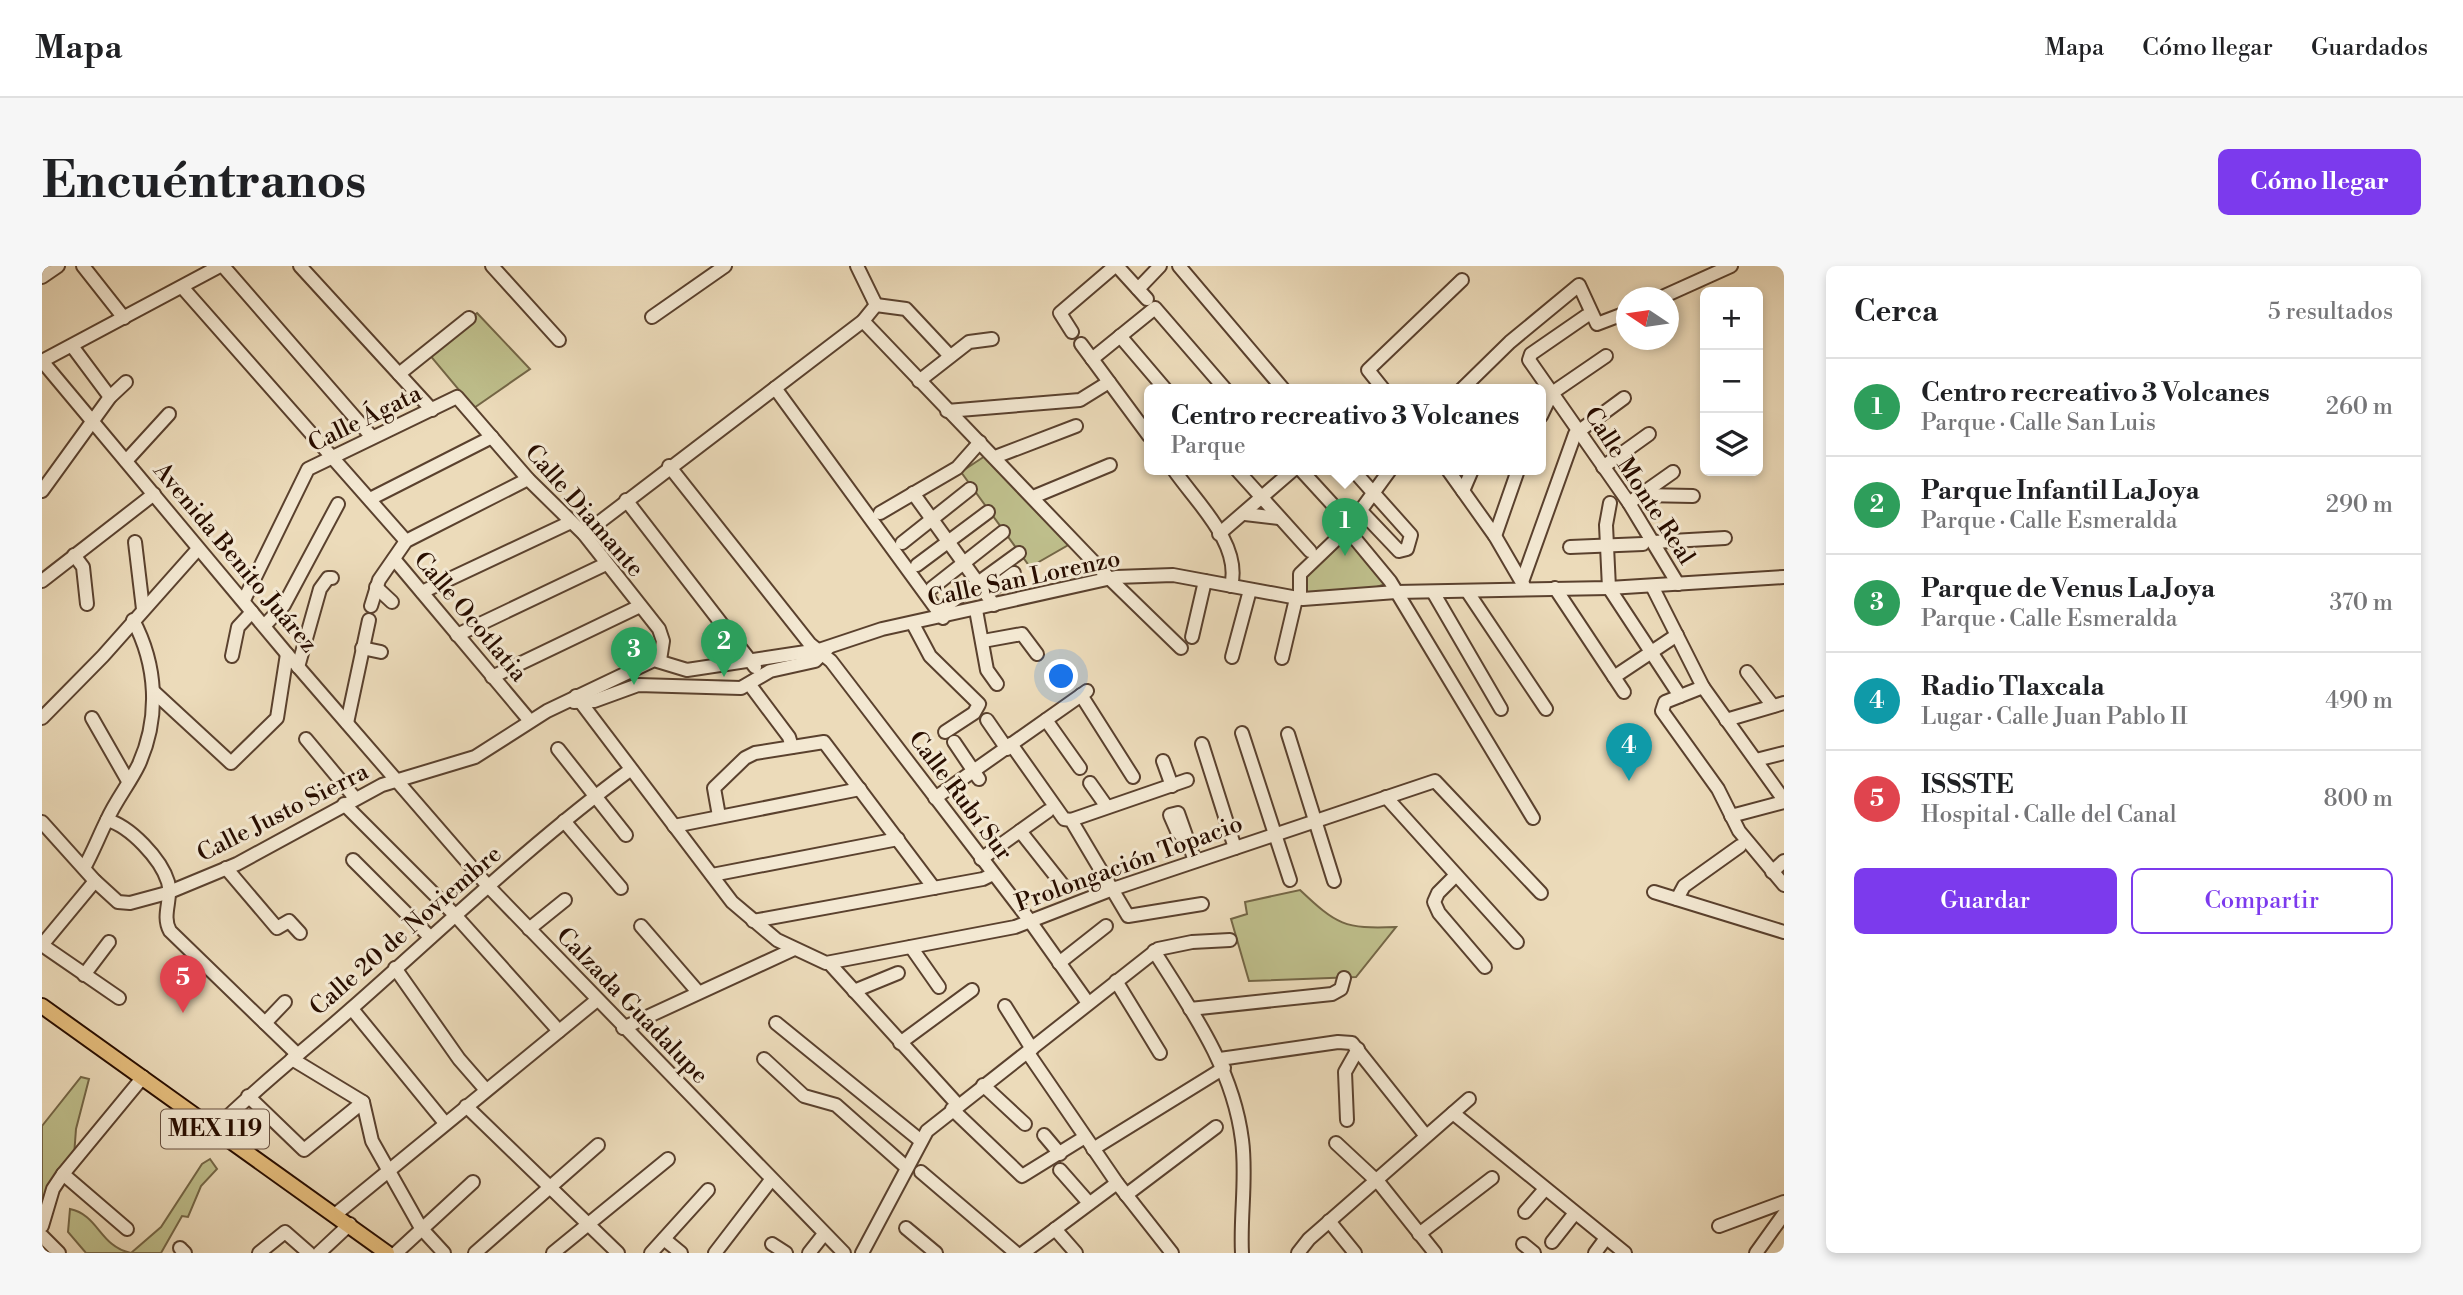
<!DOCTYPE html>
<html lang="es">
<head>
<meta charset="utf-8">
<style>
  body { margin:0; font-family:"Libre Bodoni",serif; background:#f6f6f6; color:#202124 }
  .controls { position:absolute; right:21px; top:21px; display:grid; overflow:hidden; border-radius:10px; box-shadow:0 4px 10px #0003 }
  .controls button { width:63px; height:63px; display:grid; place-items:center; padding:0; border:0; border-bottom:2px solid #e0e0e0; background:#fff; color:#202124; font:35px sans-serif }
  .compass { position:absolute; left:1574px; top:21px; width:63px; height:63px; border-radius:50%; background:#fff; box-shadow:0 4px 10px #0003; rotate:283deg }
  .you { position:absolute; left:1020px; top:411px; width:24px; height:24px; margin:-18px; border:5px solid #fff; border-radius:50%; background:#1a73e8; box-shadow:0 0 0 10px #1a73e833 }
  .badge { display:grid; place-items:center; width:46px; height:46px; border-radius:50%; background:#7c3aed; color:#fff; font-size:23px; font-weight:700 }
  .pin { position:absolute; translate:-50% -58px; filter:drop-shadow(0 2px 4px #0008) }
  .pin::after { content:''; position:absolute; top:37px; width:24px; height:21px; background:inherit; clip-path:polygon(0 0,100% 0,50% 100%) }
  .popup { position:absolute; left:1102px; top:118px; width:402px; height:91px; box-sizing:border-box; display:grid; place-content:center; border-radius:10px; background:#fff; filter:drop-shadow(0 2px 5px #0005); font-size:23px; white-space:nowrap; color:#757577 }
  .popup b { font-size:26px; color:#202124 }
  .popup::after { content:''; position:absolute; left:50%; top:100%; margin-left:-14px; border:14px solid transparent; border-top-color:#fff }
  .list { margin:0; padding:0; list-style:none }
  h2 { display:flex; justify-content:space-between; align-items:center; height:91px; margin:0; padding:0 28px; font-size:30px }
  h2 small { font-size:23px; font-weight:400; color:#757577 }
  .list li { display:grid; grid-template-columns:46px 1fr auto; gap:21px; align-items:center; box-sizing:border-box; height:98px; padding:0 28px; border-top:2px solid #e0e0e0 }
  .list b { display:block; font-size:26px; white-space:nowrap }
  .list p { margin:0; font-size:23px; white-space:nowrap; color:#757577 }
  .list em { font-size:23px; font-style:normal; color:#757577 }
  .actions { display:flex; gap:14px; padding:21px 28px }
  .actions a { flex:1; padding:16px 0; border:2px solid #7c3aed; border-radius:10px; text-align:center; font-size:24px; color:#7c3aed }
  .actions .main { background:#7c3aed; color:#fff }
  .icon { flex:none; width:38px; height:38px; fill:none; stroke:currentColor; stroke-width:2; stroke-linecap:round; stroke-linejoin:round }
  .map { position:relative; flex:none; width:1742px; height:987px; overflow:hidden; border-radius:10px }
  header { display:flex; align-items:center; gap:42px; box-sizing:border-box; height:98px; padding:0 35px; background:#fff; border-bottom:2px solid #e0e0e0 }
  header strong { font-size:33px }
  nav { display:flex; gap:38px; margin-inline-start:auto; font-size:24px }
  .intro { display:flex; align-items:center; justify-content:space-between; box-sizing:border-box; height:168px; padding:0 42px }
  h1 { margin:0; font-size:49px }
  .button { padding:18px 32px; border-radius:10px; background:#7c3aed; color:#fff; font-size:24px; font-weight:700 }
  main { display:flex; gap:42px; padding:0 42px }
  aside { flex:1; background:#fff; border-radius:10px; box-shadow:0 4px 10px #0003 }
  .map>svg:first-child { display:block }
  .green { fill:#bebe8b; stroke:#746646; stroke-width:2 }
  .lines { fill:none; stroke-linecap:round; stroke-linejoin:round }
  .minor-casing { stroke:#5a412e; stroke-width:16 }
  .major-casing { stroke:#290e00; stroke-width:18 }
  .minor { stroke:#f3e8d2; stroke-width:12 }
  .major { stroke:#e6be7d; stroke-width:14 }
  .labels { text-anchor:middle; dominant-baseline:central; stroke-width:6; stroke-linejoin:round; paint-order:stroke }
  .shield { fill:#f3e8d2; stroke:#664f3f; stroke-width:2 }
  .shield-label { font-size:23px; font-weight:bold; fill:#290e00 }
  .street-label { font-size:24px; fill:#290e00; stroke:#f3e8d2 }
</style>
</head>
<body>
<header>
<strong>Mapa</strong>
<nav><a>Mapa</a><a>Cómo llegar</a><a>Guardados</a></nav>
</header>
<div class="intro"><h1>Encuéntranos</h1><a class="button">Cómo llegar</a></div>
<main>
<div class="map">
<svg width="1742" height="987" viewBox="0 0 1742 987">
  <rect width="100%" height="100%" fill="#ecdbba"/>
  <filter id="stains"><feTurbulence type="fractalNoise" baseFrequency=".00286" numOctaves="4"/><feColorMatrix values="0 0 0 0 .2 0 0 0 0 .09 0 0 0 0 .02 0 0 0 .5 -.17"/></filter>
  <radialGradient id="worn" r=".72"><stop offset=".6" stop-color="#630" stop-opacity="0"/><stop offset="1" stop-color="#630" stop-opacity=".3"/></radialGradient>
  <g class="green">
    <polygon points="435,47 488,103 432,142 386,87"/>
    <polygon points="943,190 1028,278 988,301 919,206"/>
    <polygon points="1306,271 1346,317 1332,322 1265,327 1263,308"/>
    <path d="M1258,624c37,35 44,39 96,37l-40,50 -107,4 -18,-62 16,-5 -2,-12z"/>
    <polygon points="39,811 47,813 34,863 32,890 0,943 0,860"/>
    <path d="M168,893l7,10 -16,17 -13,31 -6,-1 -21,37h-75l-18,-21 2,-23c29,6 29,37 61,44l30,-26 41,-63z"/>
  </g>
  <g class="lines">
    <g class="minor-casing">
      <g id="minor">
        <polyline points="41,0 82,52"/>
        <polyline points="181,0 329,170"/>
        <polyline points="258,0 390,144"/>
        <polyline points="450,0 517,74"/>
        <polyline points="815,0 834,39"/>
        <polyline points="1075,0 1105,33"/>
        <polyline points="1137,0 1242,124"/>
        <polyline points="0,11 16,0"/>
        <polyline points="140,21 364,275"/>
        <polyline points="1096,23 1118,0"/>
        <polyline points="1618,32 1689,0"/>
        <polyline points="834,39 864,43 908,90"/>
        <polyline points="1544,50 1489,88 1487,94 1587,237 1636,318"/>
        <polyline points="610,51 683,0"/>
        <polyline points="821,55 1067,312 1139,382"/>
        <polyline points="1030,66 1018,47 1073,0"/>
        <polyline points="1078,70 1124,124"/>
        <polyline points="1039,78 1107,170"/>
        <polyline points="30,80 68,131"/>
        <polyline points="1050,93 1113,42 1184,124"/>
        <polyline points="0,95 245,388 446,620 802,987"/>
        <polyline points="0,95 178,0"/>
        <polyline points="357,108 427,52"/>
        <polyline points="877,115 927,76 950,73"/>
        <polyline points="733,122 901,352"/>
        <polyline points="1342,124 1326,104 1420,14"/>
        <polyline points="1419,124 1468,76 1537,19 1555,58 1584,47"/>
        <polyline points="905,145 1038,134 1067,116"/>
        <polyline points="1499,150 1510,127 1564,90"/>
        <polyline points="953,191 1034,160"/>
        <polyline points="84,195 127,148"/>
        <polyline points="627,200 768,378 789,395 985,651 1046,737"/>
        <polyline points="1561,201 1607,168"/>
        <path d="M1132,204c22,32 68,74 57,116"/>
        <polyline points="1195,204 1268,285"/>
        <polyline points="1259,204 1302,251"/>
        <polyline points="1311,204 1369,269 1365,283 1357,285 1319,245"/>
        <polyline points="1406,204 1453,270 1482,320"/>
        <polyline points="0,225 68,131 84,116"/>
        <polyline points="1421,225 1430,204"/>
        <polyline points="871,227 952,339"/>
        <polyline points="1600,229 1651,230"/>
        <polyline points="991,231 1068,199"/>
        <polyline points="328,233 450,171"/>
        <polyline points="584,234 713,401"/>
        <polyline points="1568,237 1564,259 1567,322 1638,430"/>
        <polyline points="1587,237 1631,206"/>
        <polyline points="838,247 915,202 938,176"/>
        <polyline points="1203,248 1237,252"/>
        <polyline points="1305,263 1348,315 1491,552"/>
        <polyline points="542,268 821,55 834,39"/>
        <polyline points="1177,268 1251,204"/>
        <polyline points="1453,270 1476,204"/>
        <polyline points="93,276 101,343"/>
        <polyline points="1612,276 1683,272"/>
        <polyline points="860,277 928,223"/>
        <polyline points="1528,281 1601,278"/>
        <polyline points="32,289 41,301 45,338"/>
        <polyline points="352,293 488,455"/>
        <polyline points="875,299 946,246"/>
        <polyline points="0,315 112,228"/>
        <polyline points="1480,316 1533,168 1582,132"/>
        <polyline points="1610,320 1661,421 1623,436 1620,445 1676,523 1697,565 1742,619"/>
        <polyline points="334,321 350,336"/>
        <polyline points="890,322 961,266"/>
        <polyline points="1513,322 1582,426"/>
        <polyline points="1425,325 1504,443"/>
        <polyline points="380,326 529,256"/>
        <polyline points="1391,326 1459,443"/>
        <polyline points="944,328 972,307"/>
        <polyline points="202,334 266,203 415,131 486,213 542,268 617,363 621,375 618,394"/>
        <polyline points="329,340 337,314 364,275 486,213"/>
        <polyline points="904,340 977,287"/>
        <polyline points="934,344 945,404 955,418"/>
        <polyline points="871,358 888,390 937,438 932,447 903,466"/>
        <polyline points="222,360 242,339 296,238"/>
        <polyline points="415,369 564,298"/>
        <polyline points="1150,371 1163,315"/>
        <polyline points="941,375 980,368 995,388"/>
        <polyline points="320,382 339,386"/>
        <polyline points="190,390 196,361 210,346"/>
        <polyline points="1190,391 1208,324"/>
        <polyline points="1240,392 1253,337 1258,329 1258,308 1305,263 1348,204"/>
        <polyline points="256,401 278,323 286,312 290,312"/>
        <polyline points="1705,406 1731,440"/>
        <polyline points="450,411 598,340"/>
        <polyline points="1572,411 1635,369"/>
        <polyline points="708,419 747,471 750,481"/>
        <polyline points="1661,421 1742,534"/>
        <polyline points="111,425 189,497 235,452 245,388"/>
        <polyline points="1039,429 1091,511"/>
        <polyline points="534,430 690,636 735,674 784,697 973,661 1071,623 1393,515 1499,627"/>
        <polyline points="532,436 552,435 596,419 699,422 728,405 773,395 786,382"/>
        <polyline points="0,452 61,390 156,283"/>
        <polyline points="50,452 86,515"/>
        <polyline points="945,454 965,483"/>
        <polyline points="1004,454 1038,502"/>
        <polyline points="1684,454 1742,437"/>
        <polyline points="305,457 327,354"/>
        <polyline points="1200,467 1248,614"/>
        <polyline points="1246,468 1292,615"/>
        <polyline points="264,473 313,532"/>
        <polyline points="912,476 937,513"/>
        <polyline points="969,478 1022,553 1029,554 1086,650 1160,638"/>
        <polyline points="1160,478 1193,582"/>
        <polyline points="516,483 584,569"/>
        <polyline points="1714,494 1742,487"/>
        <polyline points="1121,495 1130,520"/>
        <polyline points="1048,517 1065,541"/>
        <polyline points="1344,531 1475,676"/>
        <polyline points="893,532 1045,425"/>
        <polyline points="302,538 413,649 517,765"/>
        <polyline points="677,550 672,522 703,492 713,487 782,476 892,622"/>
        <polyline points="1689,550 1742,536"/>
        <path d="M65,554c23,6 54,39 61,62 5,16 -7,33 2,49l127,123"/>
        <polyline points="1029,554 1145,514"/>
        <polyline points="522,555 579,622"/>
        <polyline points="0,556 53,615 76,636 88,637 125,627 195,598 340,519 433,491 505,445 612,394 645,404 777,384 840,363 1074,311 1131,309 1261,333 1354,326 1567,322 1742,311"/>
        <polyline points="632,560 818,523"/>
        <polyline points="978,565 1020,618"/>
        <polyline points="1146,577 1135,565 1128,549 1136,547 1153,595"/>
        <polyline points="939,593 1006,545"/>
        <polyline points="311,594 388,671"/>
        <path d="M42,602c9,-16 15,-32 23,-48 9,-20 23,-37 32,-56 21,-47 18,-99 -6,-144"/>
        <polyline points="184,602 235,662 247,655 258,667"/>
        <polyline points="1730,606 1742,595"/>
        <polyline points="670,609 856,573"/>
        <polyline points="1414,609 1396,627 1392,636 1397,647 1443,701"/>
        <polyline points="53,615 0,679 77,732"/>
        <polyline points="1612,626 1742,666"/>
        <polyline points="1635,633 1642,620 1698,580"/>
        <polyline points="711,655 941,613 951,608"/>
        <polyline points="599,660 656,726"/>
        <polyline points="487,663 523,634"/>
        <polyline points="869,681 897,721"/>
        <path d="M1112,685c38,60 79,117 88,189 5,37 -2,76 0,113"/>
        <polyline points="1017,697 1064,660"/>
        <polyline points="788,698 916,839"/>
        <polyline points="353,702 417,793 444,824"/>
        <polyline points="42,709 67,676"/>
        <polyline points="1074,715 1118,787"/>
        <polyline points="812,725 856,707"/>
        <polyline points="963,740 990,783"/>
        <polyline points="310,743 403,857"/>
        <polyline points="1148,743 1290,728 1299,723 1302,712"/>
        <polyline points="223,757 243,736"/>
        <polyline points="734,757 879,875"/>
        <polyline points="581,762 750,684"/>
        <polyline points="858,777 930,724"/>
        <polyline points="986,787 1075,917 1130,987"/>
        <polyline points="250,793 321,836 330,875 379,962 402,987"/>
        <polyline points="722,793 762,830 794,839 864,901"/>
        <polyline points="1178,793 1296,776 1310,777 1384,870"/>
        <polyline points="941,819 983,858"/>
        <polyline points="206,830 262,884 321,836"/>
        <polyline points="424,840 576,987"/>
        <polyline points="910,843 980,910 1043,871"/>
        <polyline points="1411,847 1583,987"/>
        <polyline points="1305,854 1303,806 1316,783"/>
        <path d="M173,863c43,-43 91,-80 136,-120 92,-81 180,-166 279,-239"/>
        <polyline points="1002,869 1018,888"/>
        <polyline points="1294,877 1338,918 1393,987"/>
        <polyline points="1051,883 1182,802"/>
        <polyline points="1018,904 1047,937"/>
        <polyline points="879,906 974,987"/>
        <polyline points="21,908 85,963"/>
        <polyline points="1084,929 1174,861"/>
        <polyline points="1483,946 1503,923"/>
        <polyline points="294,948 555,734"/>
        <polyline points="1287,955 1313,987"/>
        <polyline points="0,960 11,923 21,908 101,811"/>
        <polyline points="1677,960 1742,936"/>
        <polyline points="864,962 894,987"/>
        <polyline points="1013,963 1034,987"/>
        <polyline points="1377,968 1450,912"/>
        <polyline points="0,970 17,987"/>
        <polyline points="622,973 639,987"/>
        <polyline points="1510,976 1533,947"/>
        <polyline points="730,978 744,987"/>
        <polyline points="1481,978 1492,987"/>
        <polyline points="138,982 143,987"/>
        <polyline points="217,987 243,966 267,987"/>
        <polyline points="277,987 308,958"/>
        <polyline points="354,987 431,916"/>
        <polyline points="433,987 556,879"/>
        <polyline points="511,987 626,893"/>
        <polyline points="609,987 666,924"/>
        <polyline points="673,987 729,914"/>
        <polyline points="767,987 782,968"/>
        <polyline points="820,987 885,865 1116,683 1150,676 1188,674"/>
        <polyline points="981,987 1075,917"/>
        <polyline points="1256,987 1267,973 1427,833"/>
        <polyline points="1553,987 1564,972"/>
        <polyline points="1714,987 1742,948"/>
      </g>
    </g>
    <g class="major-casing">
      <polyline id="major" points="0,740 345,987"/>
    </g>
    <use href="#minor" class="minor"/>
    <use href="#major" class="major"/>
  </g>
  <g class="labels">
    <rect class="shield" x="119" y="843.5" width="108" height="39" rx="5"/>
    <g class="shield-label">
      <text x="173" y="863">MEX 119</text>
    </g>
    <g class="street-label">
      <text transform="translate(323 153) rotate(-26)">Calle Ágata</text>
      <text transform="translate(1597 220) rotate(57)">Calle Monte Real</text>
      <text transform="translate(542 245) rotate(49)">Calle Diamante</text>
      <text transform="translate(193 292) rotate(50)">Avenida Benito Juárez</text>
      <text transform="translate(982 313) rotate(-12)">Calle San Lorenzo</text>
      <text transform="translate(428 351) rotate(50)">Calle Ocotlatia</text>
      <text transform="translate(918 530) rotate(53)">Calle Rubí Sur</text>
      <text transform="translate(241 547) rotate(-27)">Calle Justo Sierra</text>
      <text transform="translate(1087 598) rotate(-20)">Prolongación Topacio</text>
      <text transform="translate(364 665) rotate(-41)">Calle 20 de Noviembre</text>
      <text transform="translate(590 740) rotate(46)">Calzada Guadalupe</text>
    </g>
  </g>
  <rect width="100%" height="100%" filter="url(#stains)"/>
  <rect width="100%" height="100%" fill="url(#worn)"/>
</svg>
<div class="controls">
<button>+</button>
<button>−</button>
<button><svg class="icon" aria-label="layers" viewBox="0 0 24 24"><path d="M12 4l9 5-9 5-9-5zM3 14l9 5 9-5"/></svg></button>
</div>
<svg class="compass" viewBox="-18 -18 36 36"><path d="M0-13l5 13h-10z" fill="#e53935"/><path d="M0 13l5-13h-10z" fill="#757577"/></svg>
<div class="you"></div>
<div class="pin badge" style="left:1303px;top:290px;background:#2e9e5b">1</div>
<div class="popup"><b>Centro recreativo 3 Volcanes</b>Parque</div>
<div class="pin badge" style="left:682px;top:411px;background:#2e9e5b">2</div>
<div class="pin badge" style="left:592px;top:419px;background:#2e9e5b">3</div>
<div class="pin badge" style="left:1587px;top:515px;background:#0f9aa8">4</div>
<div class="pin badge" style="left:141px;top:747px;background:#e0444e">5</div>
</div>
<aside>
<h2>Cerca<small>5 resultados</small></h2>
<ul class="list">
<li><span class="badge" style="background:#2e9e5b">1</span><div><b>Centro recreativo 3 Volcanes</b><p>Parque · Calle San Luis</p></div><em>260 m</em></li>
<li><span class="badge" style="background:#2e9e5b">2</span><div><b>Parque Infantil La Joya</b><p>Parque · Calle Esmeralda</p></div><em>290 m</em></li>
<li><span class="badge" style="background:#2e9e5b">3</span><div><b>Parque de Venus La Joya</b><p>Parque · Calle Esmeralda</p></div><em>370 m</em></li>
<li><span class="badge" style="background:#0f9aa8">4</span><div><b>Radio Tlaxcala</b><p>Lugar · Calle Juan Pablo II</p></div><em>490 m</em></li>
<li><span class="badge" style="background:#e0444e">5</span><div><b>ISSSTE</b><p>Hospital · Calle del Canal</p></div><em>800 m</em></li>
</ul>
<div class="actions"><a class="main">Guardar</a><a>Compartir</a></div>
</aside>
</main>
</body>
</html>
